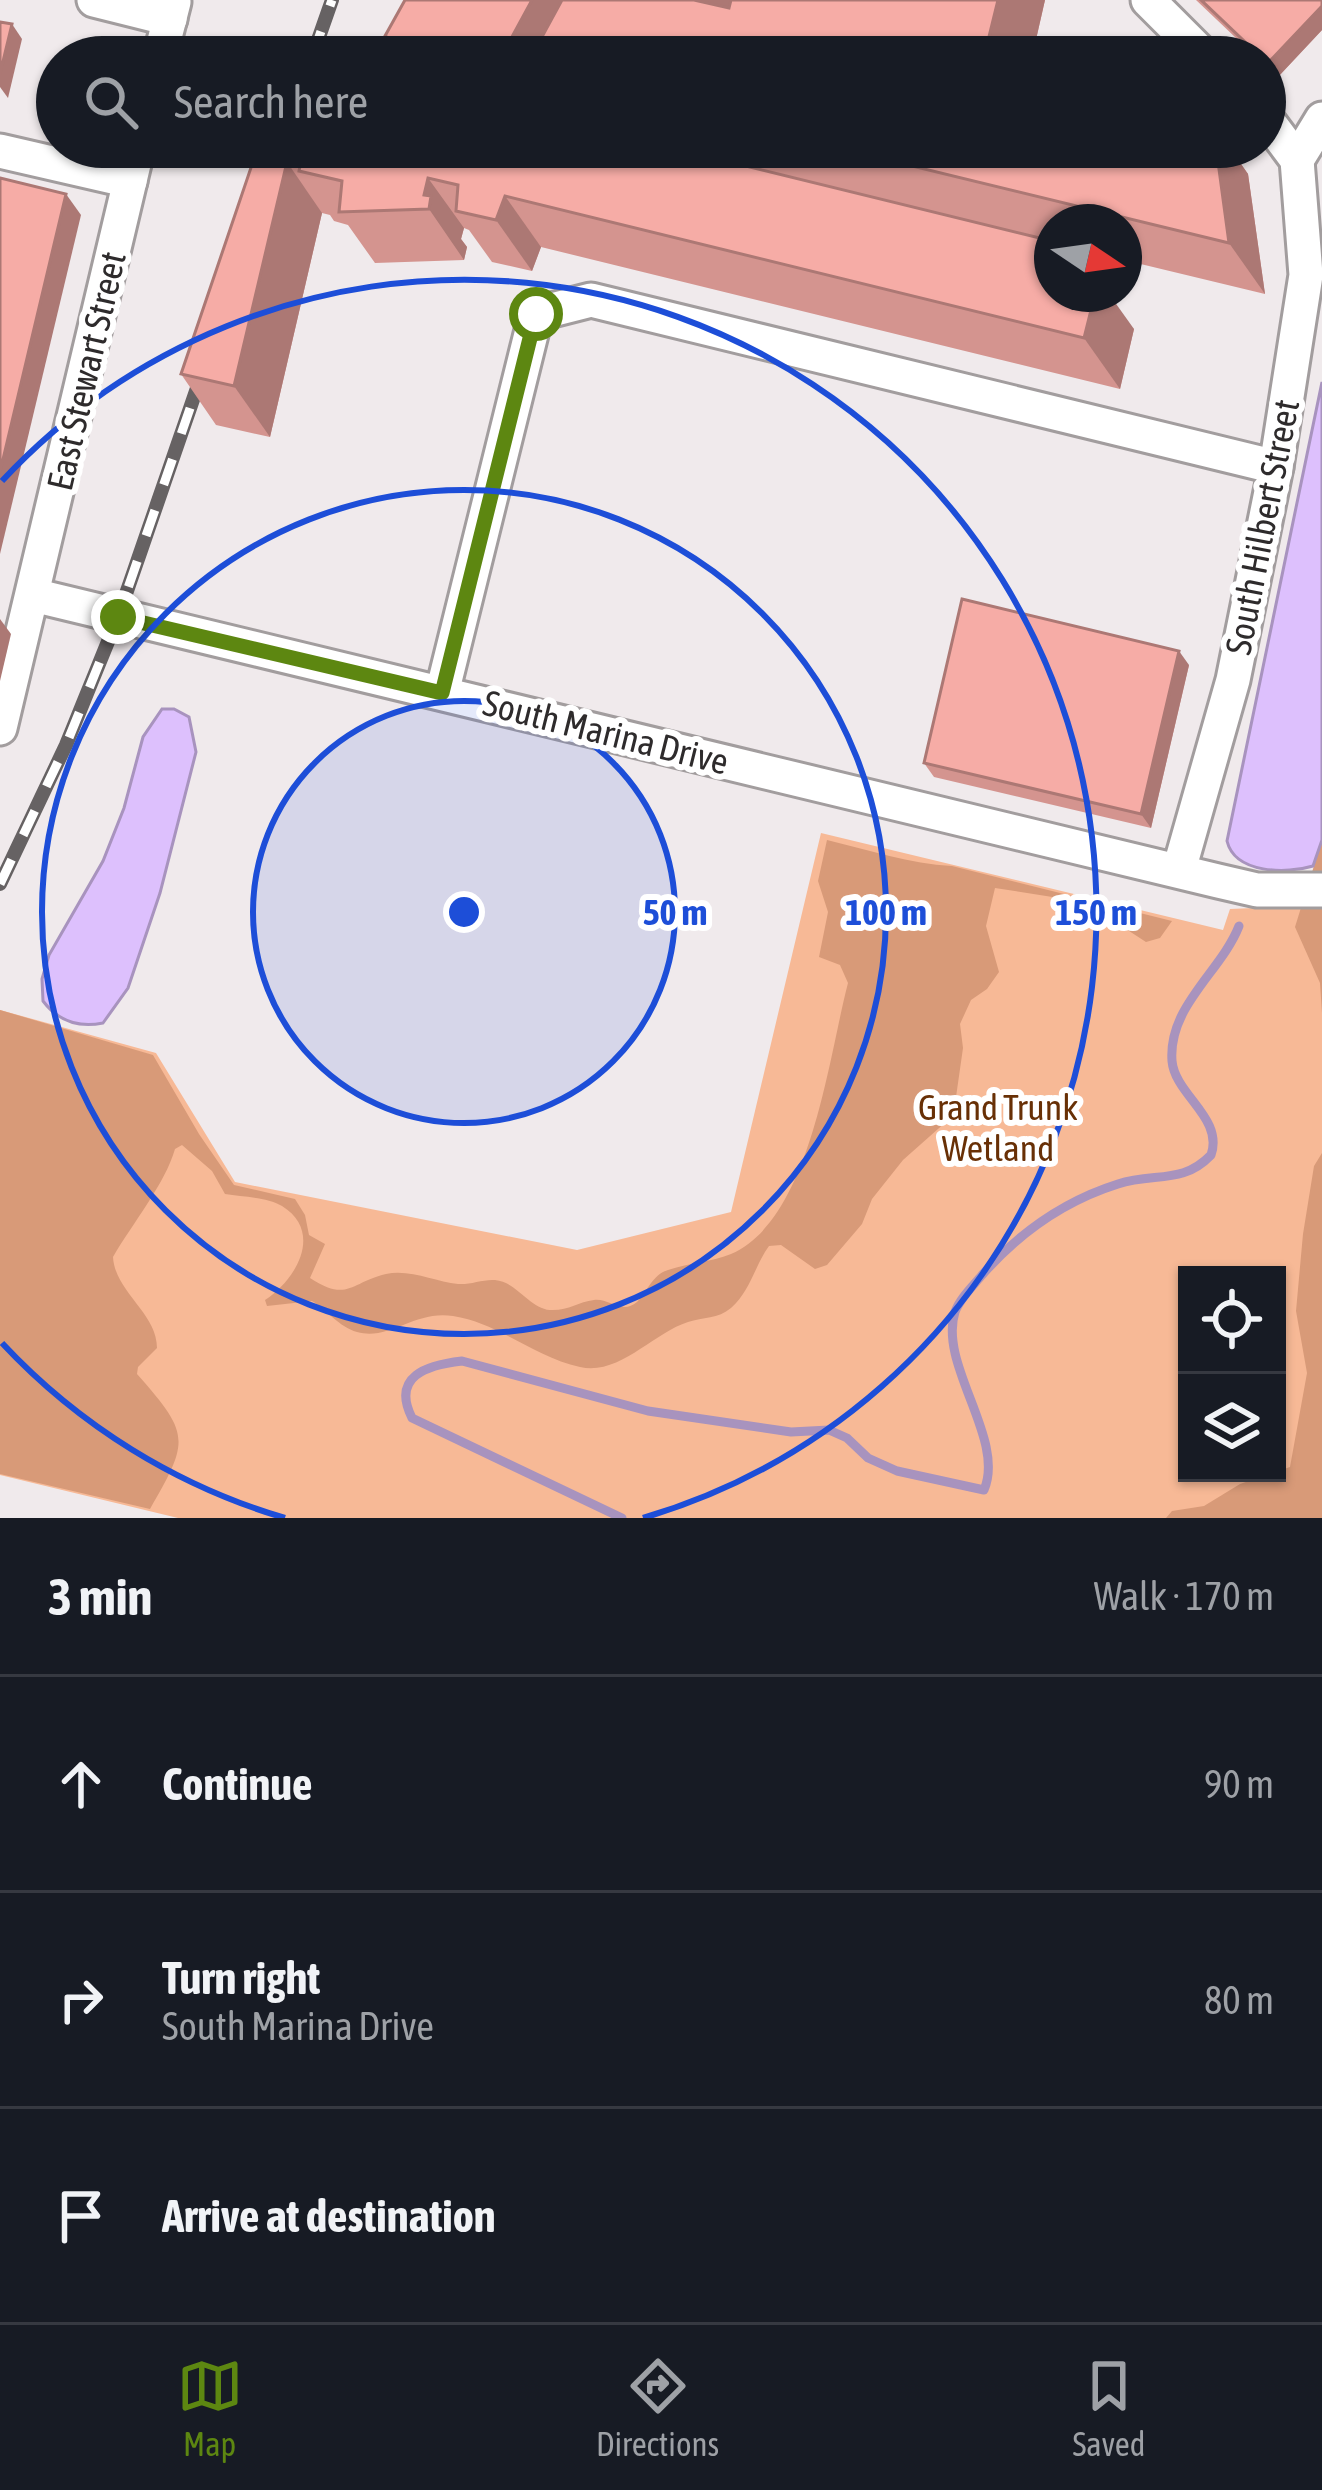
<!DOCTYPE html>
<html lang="en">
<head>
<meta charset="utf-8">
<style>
  body { margin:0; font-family:"Asap Condensed",sans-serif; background:#20242c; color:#f1f3f6 }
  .controls { position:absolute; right:36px; bottom:36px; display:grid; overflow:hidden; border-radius:0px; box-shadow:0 3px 9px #0004 }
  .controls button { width:108px; height:108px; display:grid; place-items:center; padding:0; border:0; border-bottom:3px solid #363941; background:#171b24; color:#f1f3f6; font:60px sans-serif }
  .compass { position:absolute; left:1034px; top:204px; width:108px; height:108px; border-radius:50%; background:#171b24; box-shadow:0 3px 9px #0004; rotate:103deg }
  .stop { position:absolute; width:36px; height:36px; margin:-27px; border:9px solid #5d8711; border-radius:50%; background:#fff }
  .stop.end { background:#5d8711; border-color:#fff; box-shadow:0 3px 12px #0008 }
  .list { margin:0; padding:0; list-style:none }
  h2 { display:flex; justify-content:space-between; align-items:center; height:156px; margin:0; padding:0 48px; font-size:51px }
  h2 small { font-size:39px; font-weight:400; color:#9ea1a6 }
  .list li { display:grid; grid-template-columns:78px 1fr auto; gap:36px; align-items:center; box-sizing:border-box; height:216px; padding:0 48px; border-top:3px solid #363941 }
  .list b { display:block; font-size:45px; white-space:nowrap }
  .list p { margin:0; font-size:39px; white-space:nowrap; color:#9ea1a6 }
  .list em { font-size:39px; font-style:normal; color:#9ea1a6 }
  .icon { flex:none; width:66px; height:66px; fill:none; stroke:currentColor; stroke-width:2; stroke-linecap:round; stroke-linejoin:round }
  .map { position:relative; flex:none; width:1322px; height:1518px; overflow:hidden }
  .search { position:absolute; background:#171b24; box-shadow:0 3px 9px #0004; left:36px; right:36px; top:36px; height:132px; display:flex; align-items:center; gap:30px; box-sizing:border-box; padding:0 42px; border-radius:66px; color:#9ea1a6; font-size:45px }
  .sheet { height:804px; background:#171b24 }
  nav { display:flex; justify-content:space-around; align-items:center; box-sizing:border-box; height:168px; border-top:3px solid #363941; background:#171b24; font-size:33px; color:#9ea1a6 }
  nav a { display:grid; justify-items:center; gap:6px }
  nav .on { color:#5d8711 }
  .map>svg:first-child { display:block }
  .green { fill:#f7b996; fill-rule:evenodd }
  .forest { fill:#d89a78 }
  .water { fill:#ddc0fd; stroke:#a893be; stroke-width:3 }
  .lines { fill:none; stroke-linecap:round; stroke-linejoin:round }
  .stream { stroke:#a893be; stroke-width:9 }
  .minor-casing { stroke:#a29d9e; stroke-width:39 }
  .minor { stroke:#fff; stroke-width:33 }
  .rail-casing { stroke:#666263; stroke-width:14 }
  .rail { stroke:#fff; stroke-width:9; stroke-dasharray:27; stroke-linecap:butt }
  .wall { fill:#d4948f }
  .shaded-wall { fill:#ac7874 }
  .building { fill:#f6aca6; stroke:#ac7874; stroke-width:3 }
  .route { stroke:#5d8711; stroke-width:15 }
  .ring { fill:none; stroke:#1d4ed8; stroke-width:6 }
  .labels { text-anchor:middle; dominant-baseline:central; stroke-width:12; stroke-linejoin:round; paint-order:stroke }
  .street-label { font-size:36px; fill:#2e2b2c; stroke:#fff }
  .park-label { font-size:36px; fill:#683006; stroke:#fff }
  .centre { fill:#1d4ed8; stroke:#fff; stroke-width:6 }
  .ring-label { font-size:36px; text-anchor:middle; font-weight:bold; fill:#1d4ed8; stroke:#fff; stroke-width:12; stroke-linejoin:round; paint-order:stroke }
</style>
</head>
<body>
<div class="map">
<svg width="1322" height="1518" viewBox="0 0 1322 1518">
  <rect width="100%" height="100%" fill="#f0eaec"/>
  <path class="green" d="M821,833l402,97 7,-21 92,-4v568l-91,45h-1053l-178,-43v-465l156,43 79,129 342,68 154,-38zM1187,1275h90v198h-90z"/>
  <g class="forest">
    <path d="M827,840c42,10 83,24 125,26l220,55 -12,17 -14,4 -20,-13 -43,-14 -18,-16 -70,-11 -9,38 13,46 -12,17 -16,11 -11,24 3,24 -8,56 -8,17 -44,39 -31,39 -10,25 -35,41 -12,4 -34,-24 -12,1c-15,21 -18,44 -38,62 -13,11 -28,9 -43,14 -35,11 -69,54 -108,45 -46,-10 -81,-44 -127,-51 -39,-6 -63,25 -96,16 -18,-5 -30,-22 -45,-31l-45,5 -2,-6c31,-20 59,-68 17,-94 -15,-9 -39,-9 -57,-12l-13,-23 -30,-26 -7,4c-10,35 -43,75 -62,108 2,35 44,56 44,91l-19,19 -1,7c53,60 53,66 13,135l-150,-35v-464l153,45 46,79 35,51 61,14 10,16 4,20 16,9 -15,34c38,25 41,4 76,-4 25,-5 49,8 72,10 12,1 25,-5 37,-4 22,2 34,28 55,30 18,1 28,-8 44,-10 15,-2 28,15 43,2 11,-11 15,-27 31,-32 20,-7 43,-8 63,-16 80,-35 97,-195 117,-271l-8,-18 -21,-8 9,-45 -10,-31z"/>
    <polygon points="1322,840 1322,1013 1320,983 1295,927"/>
    <polygon points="1322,1153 1322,1518 1166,1518 1172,1511 1204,1506 1240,1484 1290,1467 1307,1373 1296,1311 1303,1234 1314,1166"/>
  </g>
  <g class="water">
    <path d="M1322,382v458l-9,26c-26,8 -78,8 -86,-25z"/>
    <path d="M162,709h12l15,8 7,35 -36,141 -32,95 -25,35c-25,5 -45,-2 -60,-22l-1,-22 7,-24 54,-94 21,-53 19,-71z"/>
  </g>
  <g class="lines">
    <path class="stream" d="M622,1518l-210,-100c-21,-42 15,-53 50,-57l186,50 143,21 38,-2 18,8 21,20 29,13 87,19c22,-51 -46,-125 -29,-178 5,-14 18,-26 27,-37 37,-42 82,-74 136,-91 37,-12 64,1 93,-29 13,-37 -36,-60 -39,-94 -4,-55 49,-89 67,-135"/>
    <g class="minor-casing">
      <g id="minor">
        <polyline points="94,0 170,19"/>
        <polyline points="1148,0 1205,57"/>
        <polyline points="160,57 174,2"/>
        <polyline points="0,151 130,181"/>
        <polyline points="1297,160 1322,119"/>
        <polyline points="33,595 1218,881 1257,890 1322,890"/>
        <polyline points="442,693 536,314 591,300 1276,467"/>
        <polyline points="0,728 138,147"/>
        <polyline points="1179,870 1233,680 1276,467 1306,275 1297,160 1265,117"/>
      </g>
    </g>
    <use href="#minor" class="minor"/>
    <g class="rail-casing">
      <g id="rail">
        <polyline points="312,57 332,0"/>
        <polyline points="0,884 66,745 118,617 206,362"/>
      </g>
    </g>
    <use href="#rail" class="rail"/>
  </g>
  <g class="wall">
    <polygon points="405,0 1045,0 1032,57 400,57 385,36"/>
    <polygon points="1196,0 1322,0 1322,30 1277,78 1265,66 1265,57 1256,57"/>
    <polygon points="258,147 1229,147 1248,174 1265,294 1124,260 1124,222 1052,222 1052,294 1134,329 1120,389 541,247 532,271 492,262 469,230 464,228 461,239 467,247 464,260 375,263 348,225 334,221 330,215 322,213 270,437 216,425 181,374"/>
    <polygon points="1189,665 1151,828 934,777 924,763"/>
  </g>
  <g class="shaded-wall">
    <polygon points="532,0 595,0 564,57 501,57"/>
    <polygon points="686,0 747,0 720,49"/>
    <polygon points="998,0 1045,0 1032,57 984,57"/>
    <polygon points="1322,6 1322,30 1277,78 1267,64"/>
    <polygon points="12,24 22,39 8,98 0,87 0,74"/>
    <polygon points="663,147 699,147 706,158"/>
    <polygon points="1216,147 1229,147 1248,174 1265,294 1229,243"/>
    <polygon points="287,162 322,213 270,437 234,386"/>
    <polygon points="428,178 464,228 461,239 467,247 464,260 429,209 424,195"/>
    <polygon points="66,194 81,215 0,554 0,472"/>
    <polygon points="505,196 541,247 532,271 496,220"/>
    <polygon points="1084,294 1109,294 1134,329 1120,389 1084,338"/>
    <polygon points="0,619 11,634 0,681"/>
    <polygon points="1179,651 1189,665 1151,828 1141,814"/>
  </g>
  <g class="building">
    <polygon points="405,0 532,0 501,57 442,57 407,48 385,36"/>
    <polygon points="562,0 694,0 729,8 731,0 998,0 984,57 531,57"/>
    <polygon points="1201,0 1322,0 1322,6 1267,64 1265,57 1261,57"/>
    <polygon points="0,22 12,24 0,74"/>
    <polygon points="258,147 668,147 1052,241 1052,294 1095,294 1084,338 505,196 496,220 456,211 458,185 428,178 424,195 431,196 429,209 339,212 342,181 299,171 300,166 287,162 234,386 181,374"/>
    <polygon points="834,147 1216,147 1229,243"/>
    <polygon points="0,178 66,194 0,472"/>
    <polygon points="962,599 1179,651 1141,814 924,763"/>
  </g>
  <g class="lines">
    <polyline class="route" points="118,617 442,693 536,314"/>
  </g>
  <circle cx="464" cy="912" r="211" fill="#1d4ed8" fill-opacity=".12"/>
  <g class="ring">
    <circle cx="464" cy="912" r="211"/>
    <circle cx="464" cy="912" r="422"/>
    <path d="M285 1518A632 632 0 0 1 2 1343M2 481A632 632 0 1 1 643 1518"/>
  </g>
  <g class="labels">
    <g class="street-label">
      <text transform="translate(86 371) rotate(-77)">East Stewart Street</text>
      <text transform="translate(1262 527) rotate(-79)">South Hilbert Street</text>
      <text transform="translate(606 732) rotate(14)">South Marina Drive</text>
    </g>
    <g class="park-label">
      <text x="998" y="1107">Grand Trunk<tspan x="998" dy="41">Wetland</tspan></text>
    </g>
  </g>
  <circle cx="464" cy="912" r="18" class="centre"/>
  <g class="ring-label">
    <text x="675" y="925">50 m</text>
    <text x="886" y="925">100 m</text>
    <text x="1096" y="925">150 m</text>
  </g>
</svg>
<div class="controls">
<button><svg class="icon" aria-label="locate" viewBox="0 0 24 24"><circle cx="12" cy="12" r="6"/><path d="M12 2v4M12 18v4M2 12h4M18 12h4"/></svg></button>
<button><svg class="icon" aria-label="layers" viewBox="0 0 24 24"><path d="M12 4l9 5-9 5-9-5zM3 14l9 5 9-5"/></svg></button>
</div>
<svg class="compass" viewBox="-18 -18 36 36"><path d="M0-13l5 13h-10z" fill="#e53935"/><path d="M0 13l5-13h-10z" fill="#9ea1a6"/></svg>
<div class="stop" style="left:536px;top:314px"></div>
<div class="stop end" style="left:118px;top:617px"></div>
<div class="search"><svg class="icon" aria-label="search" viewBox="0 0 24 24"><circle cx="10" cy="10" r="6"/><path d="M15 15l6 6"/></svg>Search here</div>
</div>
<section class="sheet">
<h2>3 min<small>Walk · 170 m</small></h2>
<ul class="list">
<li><svg class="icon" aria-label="ahead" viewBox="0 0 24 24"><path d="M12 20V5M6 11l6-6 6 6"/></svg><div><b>Continue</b></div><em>90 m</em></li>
<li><svg class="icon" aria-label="right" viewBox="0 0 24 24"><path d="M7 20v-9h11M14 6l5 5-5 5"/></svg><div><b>Turn right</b><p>South Marina Drive</p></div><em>80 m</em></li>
<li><svg class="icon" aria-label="arrive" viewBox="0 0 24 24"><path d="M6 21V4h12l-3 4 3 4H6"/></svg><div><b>Arrive at destination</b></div></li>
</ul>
</section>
<nav>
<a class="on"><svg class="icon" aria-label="map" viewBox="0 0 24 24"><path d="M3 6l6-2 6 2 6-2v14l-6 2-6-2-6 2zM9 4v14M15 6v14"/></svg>Map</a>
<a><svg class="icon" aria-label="directions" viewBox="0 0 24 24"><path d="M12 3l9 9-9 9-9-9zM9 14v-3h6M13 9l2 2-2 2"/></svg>Directions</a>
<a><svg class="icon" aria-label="saved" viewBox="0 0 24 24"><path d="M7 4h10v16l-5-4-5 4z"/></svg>Saved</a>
</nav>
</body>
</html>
